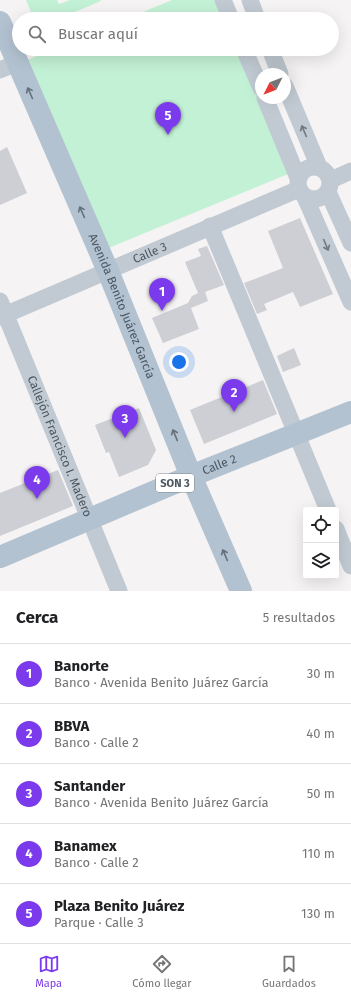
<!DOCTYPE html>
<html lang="es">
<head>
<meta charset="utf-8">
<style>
  body { margin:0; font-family:"Fira Sans",sans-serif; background:#f6f6f6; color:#202124 }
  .controls { position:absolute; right:12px; bottom:12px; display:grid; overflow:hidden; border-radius:4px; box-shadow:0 4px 16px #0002 }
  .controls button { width:36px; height:36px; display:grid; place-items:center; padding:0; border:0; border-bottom:1px solid #e0e0e0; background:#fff; color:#202124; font:20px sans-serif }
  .compass { position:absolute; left:255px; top:68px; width:36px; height:36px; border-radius:50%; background:#fff; box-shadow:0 4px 16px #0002; rotate:228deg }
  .you { position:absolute; left:179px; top:362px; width:14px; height:14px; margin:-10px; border:3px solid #fff; border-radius:50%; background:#1a73e8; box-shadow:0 0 0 6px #1a73e833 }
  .badge { display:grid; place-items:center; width:26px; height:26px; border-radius:50%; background:#7c3aed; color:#fff; font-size:13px; font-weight:700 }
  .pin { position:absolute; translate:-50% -33px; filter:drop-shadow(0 1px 2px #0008) }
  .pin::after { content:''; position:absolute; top:21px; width:14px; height:12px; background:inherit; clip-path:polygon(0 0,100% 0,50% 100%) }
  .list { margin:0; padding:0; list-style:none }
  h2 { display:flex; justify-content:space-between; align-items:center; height:52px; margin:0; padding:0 16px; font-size:17px }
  h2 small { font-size:13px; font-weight:400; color:#757577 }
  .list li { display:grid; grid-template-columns:26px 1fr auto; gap:12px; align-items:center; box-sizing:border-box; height:60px; padding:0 16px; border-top:1px solid #e0e0e0 }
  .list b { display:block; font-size:15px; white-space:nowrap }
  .list p { margin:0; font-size:13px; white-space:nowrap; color:#757577 }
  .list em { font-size:13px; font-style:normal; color:#757577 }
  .icon { flex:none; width:22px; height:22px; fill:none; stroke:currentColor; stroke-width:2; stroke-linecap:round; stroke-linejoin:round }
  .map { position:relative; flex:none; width:351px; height:591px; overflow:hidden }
  .search { position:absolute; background:#fff; box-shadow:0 4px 16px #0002; left:12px; right:12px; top:12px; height:44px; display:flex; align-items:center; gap:10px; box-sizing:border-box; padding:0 14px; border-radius:22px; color:#757577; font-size:15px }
  .sheet { height:352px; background:#fff }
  nav { display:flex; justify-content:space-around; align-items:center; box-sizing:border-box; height:56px; border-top:1px solid #e0e0e0; background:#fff; font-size:11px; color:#757577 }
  nav a { display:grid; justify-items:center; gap:2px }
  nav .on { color:#7c3aed }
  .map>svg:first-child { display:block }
  .green { fill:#c3f1d5 }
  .building { fill:#cdcfd5 }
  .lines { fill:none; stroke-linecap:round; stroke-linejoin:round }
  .minor { stroke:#c1cad2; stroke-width:17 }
  .major { stroke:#b3c2d1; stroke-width:22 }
  .oneway { stroke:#64717d }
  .oneway2 { stroke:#6e7983 }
  .labels { text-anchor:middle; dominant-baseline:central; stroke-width:3; stroke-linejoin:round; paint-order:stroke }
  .shield { fill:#fff; stroke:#808990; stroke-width:1 }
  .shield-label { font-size:11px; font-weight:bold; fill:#4a5661 }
  .street-label { font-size:12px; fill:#4a5661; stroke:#fff }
</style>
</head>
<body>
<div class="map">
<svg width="351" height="591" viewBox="0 0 351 591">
  <rect width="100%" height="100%" fill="#f5f3f3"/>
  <g class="green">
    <polygon points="26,0 57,0 59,4 70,0 100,0 101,1 58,19 34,19"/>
    <polygon points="172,0 221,0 229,19 126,19"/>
    <polygon points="54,49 241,49 293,172 106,249 27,60"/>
  </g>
  <g class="building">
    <polygon points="7,147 27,193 0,205 0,151"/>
    <polygon points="300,218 333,294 300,307 293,292 264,304 267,310 257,314 244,283 283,268 268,231"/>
    <polygon points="207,246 224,285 205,292 208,301 191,308 199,329 163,343 152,318 188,303 192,296 198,293 185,262 201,256 198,249"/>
    <polygon points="294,348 301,365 283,372 277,356"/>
    <polygon points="263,380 277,414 204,444 190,410"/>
    <polygon points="139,408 156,450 148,465 119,477 109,452 106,453 95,425"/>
    <polygon points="58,470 73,506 0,536 0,493"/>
  </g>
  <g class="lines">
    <g class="minor">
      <polyline points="223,0 231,19"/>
      <polyline points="250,0 257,19"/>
      <polyline points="244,49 261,88"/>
      <polyline points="270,49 280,74"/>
      <polyline points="0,70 17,63"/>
      <polyline points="285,86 319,167"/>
      <polyline points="265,98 298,178"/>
      <circle cx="314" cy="183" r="16"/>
      <polyline points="331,180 351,171"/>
      <polyline points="328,192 351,243"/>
      <polyline points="305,197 351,302"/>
      <polyline points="210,226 328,510"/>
      <path id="s1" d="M0,301l119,290"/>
      <path id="s2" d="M0,317l299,-128"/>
      <polyline points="336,529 351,566"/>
    </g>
    <g class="major">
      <path id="s3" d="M0,22l108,249 83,205 50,115"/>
      <path id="s4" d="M0,557l191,-81 160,-64"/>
    </g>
  </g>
  <defs><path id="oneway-shaft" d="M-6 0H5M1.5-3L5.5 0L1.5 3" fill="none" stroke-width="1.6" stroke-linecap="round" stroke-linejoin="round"/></defs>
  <g class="oneway">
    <use href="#oneway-shaft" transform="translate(30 93) rotate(-114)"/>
    <use href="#oneway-shaft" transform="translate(82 212) rotate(-114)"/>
    <use href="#oneway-shaft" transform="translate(175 435) rotate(-112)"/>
    <use href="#oneway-shaft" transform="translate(225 555) rotate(-113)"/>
  </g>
  <g class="oneway2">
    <use href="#oneway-shaft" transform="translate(304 131) rotate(-113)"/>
    <use href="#oneway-shaft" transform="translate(326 245) rotate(67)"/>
  </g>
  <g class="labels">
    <rect class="shield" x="156" y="474" width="38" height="18" rx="3"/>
    <g class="shield-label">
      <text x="175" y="483">SON 3</text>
    </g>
    <g class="street-label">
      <text stroke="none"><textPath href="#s2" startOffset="163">Calle 3</textPath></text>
      <text stroke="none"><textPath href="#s3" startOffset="309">Avenida Benito Juárez García</textPath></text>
      <text stroke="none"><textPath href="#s1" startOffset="157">Callejón Francisco I. Madero</textPath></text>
      <text stroke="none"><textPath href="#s4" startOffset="238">Calle 2</textPath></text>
    </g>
  </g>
</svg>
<div class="controls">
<button><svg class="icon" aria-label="locate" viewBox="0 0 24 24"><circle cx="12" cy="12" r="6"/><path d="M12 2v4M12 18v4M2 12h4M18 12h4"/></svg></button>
<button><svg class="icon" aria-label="layers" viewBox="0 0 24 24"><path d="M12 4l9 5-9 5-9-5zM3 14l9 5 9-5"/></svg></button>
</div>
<svg class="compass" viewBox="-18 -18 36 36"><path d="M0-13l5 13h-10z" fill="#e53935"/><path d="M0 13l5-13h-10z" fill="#757577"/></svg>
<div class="you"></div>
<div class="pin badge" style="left:162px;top:311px">1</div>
<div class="pin badge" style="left:234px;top:412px">2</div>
<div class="pin badge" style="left:125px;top:438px">3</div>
<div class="pin badge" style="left:37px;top:499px">4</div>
<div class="pin badge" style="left:168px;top:135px">5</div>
<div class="search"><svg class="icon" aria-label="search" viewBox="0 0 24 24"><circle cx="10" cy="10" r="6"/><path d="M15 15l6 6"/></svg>Buscar aquí</div>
</div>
<section class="sheet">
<h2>Cerca<small>5 resultados</small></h2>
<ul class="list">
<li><span class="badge">1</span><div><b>Banorte</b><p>Banco · Avenida Benito Juárez García</p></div><em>30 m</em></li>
<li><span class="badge">2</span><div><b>BBVA</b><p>Banco · Calle 2</p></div><em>40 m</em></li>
<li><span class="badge">3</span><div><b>Santander</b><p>Banco · Avenida Benito Juárez García</p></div><em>50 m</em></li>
<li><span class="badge">4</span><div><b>Banamex</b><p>Banco · Calle 2</p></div><em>110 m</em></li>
<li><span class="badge">5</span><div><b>Plaza Benito Juárez</b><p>Parque · Calle 3</p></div><em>130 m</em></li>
</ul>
</section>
<nav>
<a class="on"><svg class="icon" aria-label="map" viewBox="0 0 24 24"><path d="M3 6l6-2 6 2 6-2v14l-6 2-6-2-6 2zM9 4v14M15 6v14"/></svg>Mapa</a>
<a><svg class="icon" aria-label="directions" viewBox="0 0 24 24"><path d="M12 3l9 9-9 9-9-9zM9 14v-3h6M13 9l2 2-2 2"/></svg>Cómo llegar</a>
<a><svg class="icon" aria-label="saved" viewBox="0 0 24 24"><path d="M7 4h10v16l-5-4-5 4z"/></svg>Guardados</a>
</nav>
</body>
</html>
